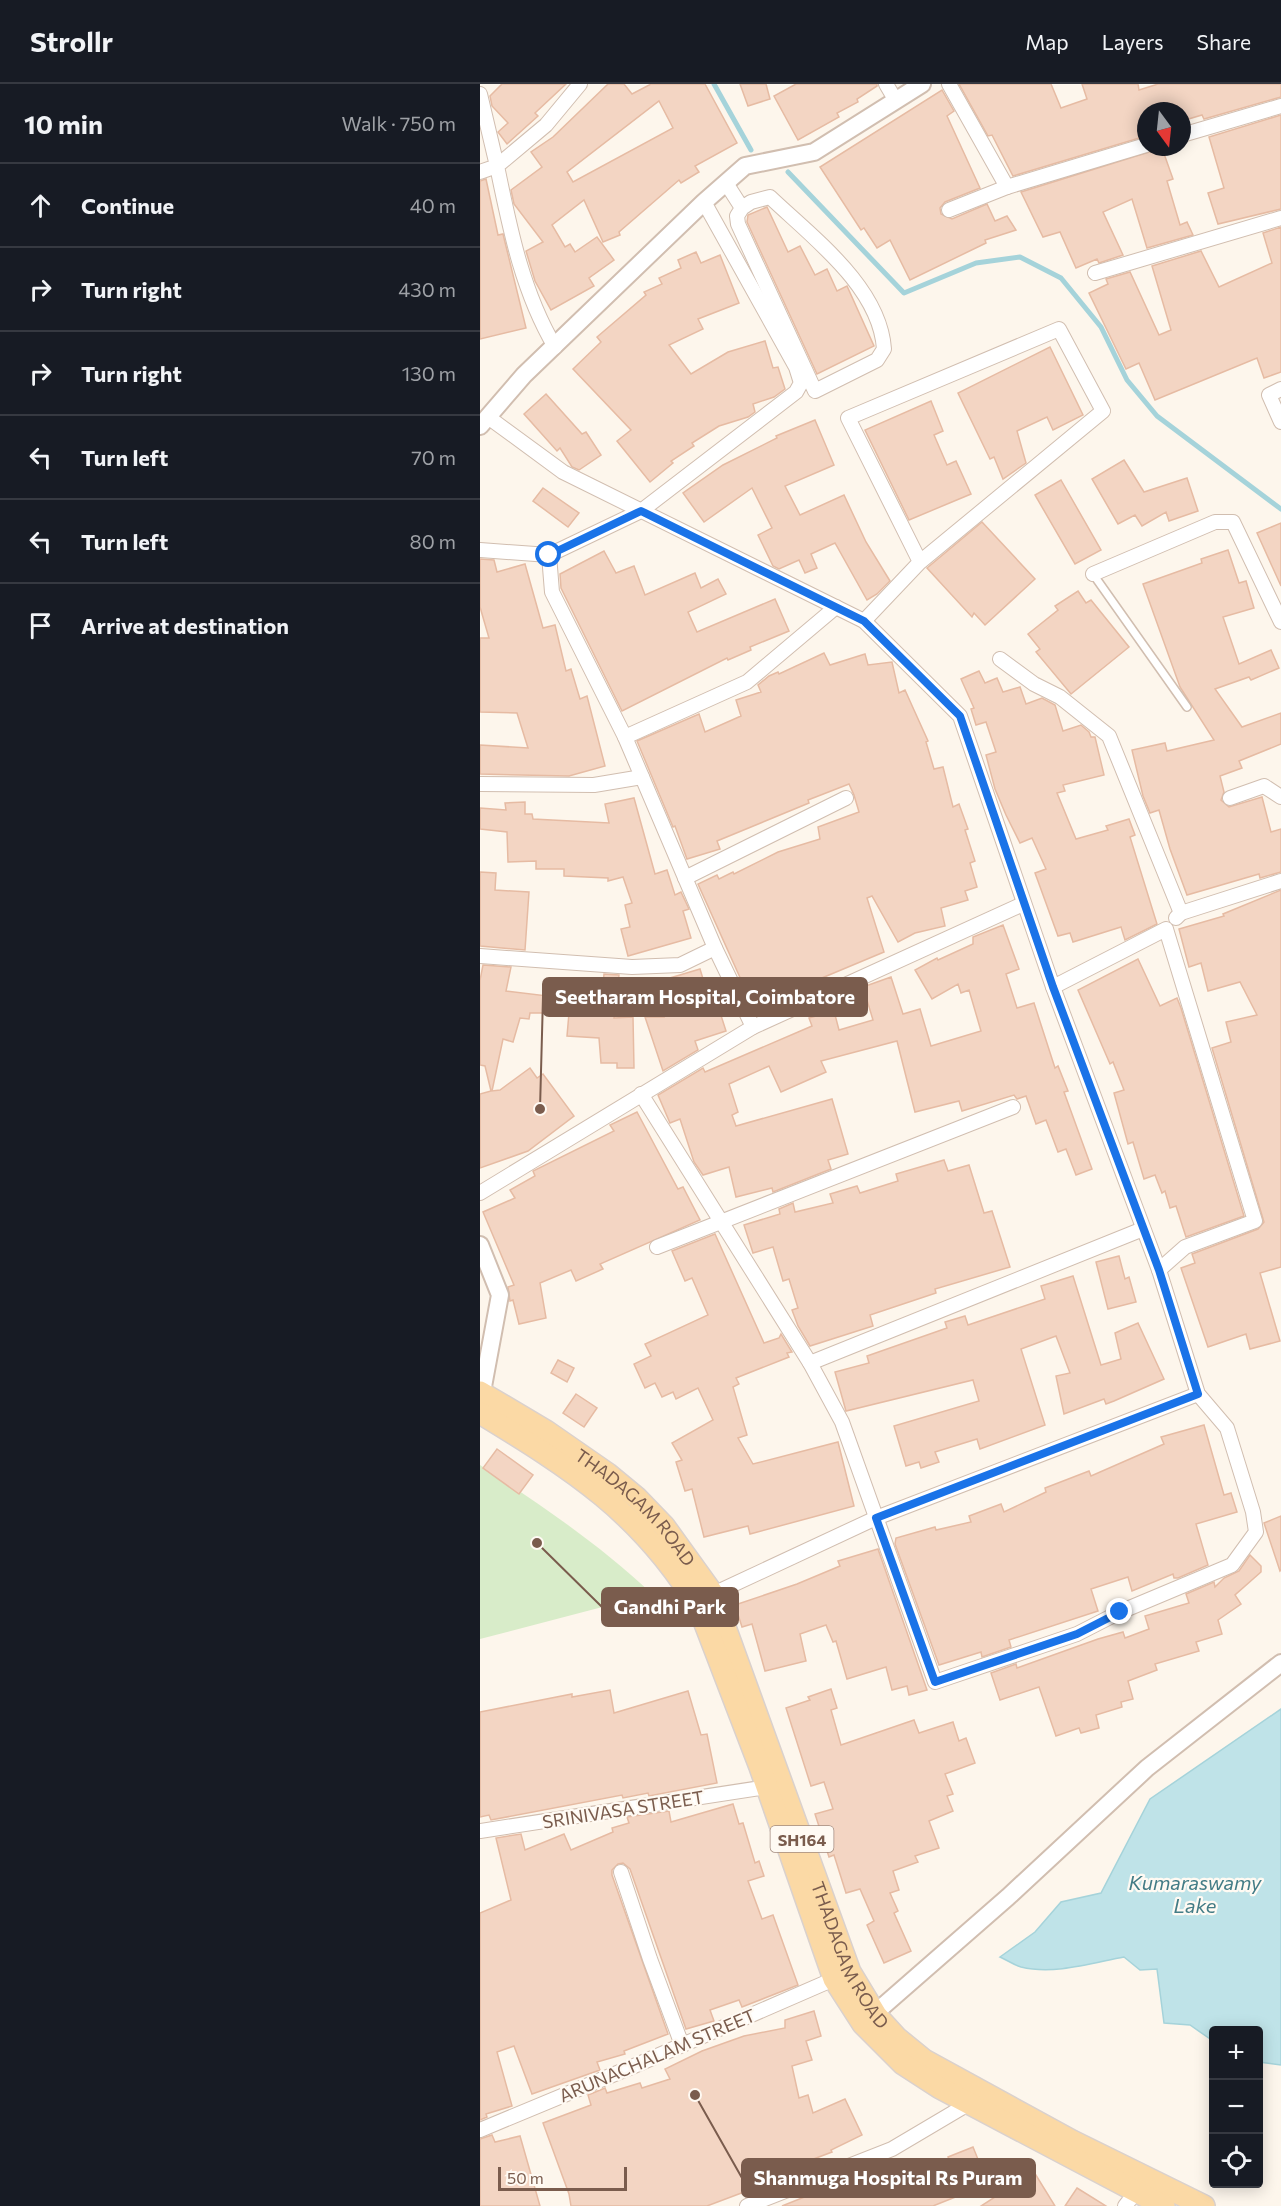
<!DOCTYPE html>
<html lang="en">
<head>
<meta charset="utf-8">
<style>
  body { margin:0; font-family:Commissioner,sans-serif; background:#20242c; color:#f1f3f6 }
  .controls { position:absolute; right:18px; bottom:18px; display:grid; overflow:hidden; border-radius:6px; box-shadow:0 3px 15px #0003 }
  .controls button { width:54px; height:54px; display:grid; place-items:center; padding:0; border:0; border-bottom:2px solid #363941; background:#171b24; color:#f1f3f6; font:30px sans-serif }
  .compass { position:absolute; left:657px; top:18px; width:54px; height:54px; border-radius:50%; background:#171b24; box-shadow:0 3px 15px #0003; rotate:165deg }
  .scale { position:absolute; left:18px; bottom:15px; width:129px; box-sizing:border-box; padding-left:6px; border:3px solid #7a5c4d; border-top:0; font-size:16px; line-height:21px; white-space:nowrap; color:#7a5c4d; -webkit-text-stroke:4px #fffaf3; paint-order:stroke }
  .stop { position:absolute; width:18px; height:18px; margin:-14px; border:4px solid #1a73e8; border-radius:50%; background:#fff }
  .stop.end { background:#1a73e8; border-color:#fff; box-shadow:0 2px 6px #0008 }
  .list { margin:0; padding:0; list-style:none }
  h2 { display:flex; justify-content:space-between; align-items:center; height:78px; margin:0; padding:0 24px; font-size:26px }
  h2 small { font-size:20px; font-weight:400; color:#9ea1a6 }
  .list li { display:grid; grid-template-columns:39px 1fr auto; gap:18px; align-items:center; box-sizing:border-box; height:84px; padding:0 24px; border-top:2px solid #363941 }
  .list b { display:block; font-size:22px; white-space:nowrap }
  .list em { font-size:20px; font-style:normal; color:#9ea1a6 }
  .icon { flex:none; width:33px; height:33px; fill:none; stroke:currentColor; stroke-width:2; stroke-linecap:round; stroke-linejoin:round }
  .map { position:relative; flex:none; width:801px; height:2122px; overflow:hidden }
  header { display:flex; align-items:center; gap:36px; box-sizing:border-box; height:84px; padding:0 30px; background:#171b24; border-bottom:2px solid #363941 }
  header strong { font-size:28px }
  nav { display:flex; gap:33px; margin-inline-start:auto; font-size:21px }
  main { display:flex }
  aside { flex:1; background:#171b24 }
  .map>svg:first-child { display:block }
  .green { fill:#d8ecc9 }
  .water { fill:#bfe3e8; stroke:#a5d3da; stroke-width:1.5 }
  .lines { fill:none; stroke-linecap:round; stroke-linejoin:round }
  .stream { stroke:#a5d3da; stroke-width:5 }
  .building { fill:#f3d5c3; stroke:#e6bba3; stroke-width:1.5; fill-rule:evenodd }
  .service-casing { stroke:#d1beb0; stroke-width:10 }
  .minor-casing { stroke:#d1beb0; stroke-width:16 }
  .tertiary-casing { stroke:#d1beb0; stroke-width:20 }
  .primary-casing { stroke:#dad1cd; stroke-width:24 }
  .service { stroke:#fff; stroke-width:7 }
  .minor { stroke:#fff; stroke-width:14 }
  .tertiary { stroke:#fff; stroke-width:16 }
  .primary { stroke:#fbd9a5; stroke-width:21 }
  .route { stroke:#1a73e8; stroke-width:8 }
  .labels { text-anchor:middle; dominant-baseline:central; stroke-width:4.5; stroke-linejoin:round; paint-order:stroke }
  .shield { fill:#fffaf3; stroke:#a28b7f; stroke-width:1.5 }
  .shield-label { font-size:16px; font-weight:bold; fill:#7a5c4d }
  .street-label { font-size:18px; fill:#7a5c4d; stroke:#fffaf3 }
  .water-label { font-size:20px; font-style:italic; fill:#437c86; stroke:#fffaf3 }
  .leader { fill:none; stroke:#7a5c4d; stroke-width:2 }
  .callout-dot { fill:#7a5c4d; stroke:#fffaf3; stroke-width:2 }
  .callout { fill:#7a5c4d; stroke:#7a5c4d; stroke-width:2 }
  .callout-label { font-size:20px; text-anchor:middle; font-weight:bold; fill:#fff }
</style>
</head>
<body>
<header>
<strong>Strollr</strong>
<nav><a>Map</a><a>Layers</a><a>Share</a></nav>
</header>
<main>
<aside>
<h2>10 min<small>Walk · 750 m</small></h2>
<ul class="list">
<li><svg class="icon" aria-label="ahead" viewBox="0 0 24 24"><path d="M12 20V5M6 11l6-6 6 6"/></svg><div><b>Continue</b></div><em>40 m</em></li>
<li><svg class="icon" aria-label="right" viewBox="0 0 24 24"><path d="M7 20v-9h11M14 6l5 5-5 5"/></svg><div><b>Turn right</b></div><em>430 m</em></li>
<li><svg class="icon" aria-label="right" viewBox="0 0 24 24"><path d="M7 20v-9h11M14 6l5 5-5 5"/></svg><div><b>Turn right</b></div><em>130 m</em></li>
<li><svg class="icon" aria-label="left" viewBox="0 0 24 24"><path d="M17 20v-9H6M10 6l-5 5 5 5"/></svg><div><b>Turn left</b></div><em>70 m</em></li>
<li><svg class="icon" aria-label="left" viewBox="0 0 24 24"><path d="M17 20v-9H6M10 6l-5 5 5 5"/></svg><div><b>Turn left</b></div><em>80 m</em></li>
<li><svg class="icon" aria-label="arrive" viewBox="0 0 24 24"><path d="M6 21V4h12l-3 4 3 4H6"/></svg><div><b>Arrive at destination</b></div></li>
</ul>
</aside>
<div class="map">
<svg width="801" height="2122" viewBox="0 0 801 2122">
  <rect width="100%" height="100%" fill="#fdf6ec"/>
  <path class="green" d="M0,1381c61,40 119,79 172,129l-172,45z"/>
  <path class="water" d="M801,1625v356l-22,-3 -1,-32h-44l-1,11 -23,-16 -26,-2 -7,-54 -17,1 -16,-13c-32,6 -70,18 -103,10 -7,-2 -14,-7 -21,-10l35,-25 26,-30 40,-9 49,-94z"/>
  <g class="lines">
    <g class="stream">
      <polyline points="234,0 271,66"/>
      <polyline points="308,88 424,209 496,179 540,173 581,194 621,243 647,296 677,332 801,425"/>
    </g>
  </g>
  <g class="building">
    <polygon points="22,0 86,0 55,29 58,32 27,60 18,48 28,39 12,22 10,12"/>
    <path d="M128,0h16l8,10 19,-10h54l32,59 -42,23 4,6 -18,11 -2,-3 -60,52 1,3 -17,7 -19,-42 -32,25 13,22 5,-3 5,8 22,-15 17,23 -25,18 5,8 -43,24 -16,-29 -9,-30 17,-9 -29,-38 -3,-14 31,-23 -11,-15 22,-15zM179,17l14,27 -100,54 -6,-10z"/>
    <polygon points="260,0 286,0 290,15 268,22"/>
    <polygon points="316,0 397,0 397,2 377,15 378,18 357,29 359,33 318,56 294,12"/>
    <polygon points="479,0 571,0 581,24 607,15 602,0 658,0 659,6 678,0 801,0 801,13 724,35 722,31 702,37 702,27 666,27 666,52 533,92 512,51 508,52"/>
    <polygon points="462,6 474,27 467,32 500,104 465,118 460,124 461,130 472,135 507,120 515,137 527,132 536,146 505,156 506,159 430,196 410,156 397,164 384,144 381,146 340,83"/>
    <polygon points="801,31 801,125 738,140 728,109 744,104 729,53"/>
    <polygon points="682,64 693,95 687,97 700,141 707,138 713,151 667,164 652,115 623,128 643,171 619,179 617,175 596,184 580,148 563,153 541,108"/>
    <polygon points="6,95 18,151 23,150 46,244 0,255 0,97"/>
    <polygon points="287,123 308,168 320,162 335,191 347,185 357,207 367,202 394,262 337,290 267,138 268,131"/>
    <polygon points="801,143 801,288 784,294 777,274 675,316 659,279 646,285 609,209 628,200 626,195 650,188 679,251 691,246 672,182 721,167 739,203 792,179 783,149"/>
    <polygon points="216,168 221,179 240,171 259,219 218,235 223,245 189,261 211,290 248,268 285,257 293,284 298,283 305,305 294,313 273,320 275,328 268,333 239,342 212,359 214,362 191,377 193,379 170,398 137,357 151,346 93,285 121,258 117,253 166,211 164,208 182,200 179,194 201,184 198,176"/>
    <polygon points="570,263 603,331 573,346 567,333 537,347 546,379 523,395 514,373 510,375 478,309"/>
    <polygon points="66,310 102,350 106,348 121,371 99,386 92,383 80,364 77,367 44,330"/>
    <polygon points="451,317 463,347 454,351 467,381 476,377 491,410 429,436 385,346"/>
    <polygon points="335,336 354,381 305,402 320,431 364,411 386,458 410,497 397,510 387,516 355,459 331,470 337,484 325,489 319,476 299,485 293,482 278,451 292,444 272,404 224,438 203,409 243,381 297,354 296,352"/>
    <polygon points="644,376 664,408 707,394 718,427 689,437 686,428 662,442 655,431 638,440 612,395"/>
    <polygon points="581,396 621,466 595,480 555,411"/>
    <polygon points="63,404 99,429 88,443 53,417"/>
    <polygon points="502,438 555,495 505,541 494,529 492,533 447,484"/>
    <polygon points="801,439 801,502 777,449"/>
    <polygon points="748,466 759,499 766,497 774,524 743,533 759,580 791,566 799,584 771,596 769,593 735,605 762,643 801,629 801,660 759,677 762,684 740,692 744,708 741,716 749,723 782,713 791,748 801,745 801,788 780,794 779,790 707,811 690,765 679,726 670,729 663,712 652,666 685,659 687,667 734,656 700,603 663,500 722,479 721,475"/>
    <polygon points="124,467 136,489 154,482 165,511 215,489 221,504 238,495 246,510 208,528 217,548 295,515 309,547 270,563 271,566 248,576 247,574 142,627 81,504 80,490"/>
    <polygon points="0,475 14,476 17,488 45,480 63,544 75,541 86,587 91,585 100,615 107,612 125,682 89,692 0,690 0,661 48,664 37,629 0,628 0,554 9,554 0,523"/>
    <polygon points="598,507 606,519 611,516 649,563 591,610 556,568 560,565 548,550 578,526 575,522"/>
    <polygon points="344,569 350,581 385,570 388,581 412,578 419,609 425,606 434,626 448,657 446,658 454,685 463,683 473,723 479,720 488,745 485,746 495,777 490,779 497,803 485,807 488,816 461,824 465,842 435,849 418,858 392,812 387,814 404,868 306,909 309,917 276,929 218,800 237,791 239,795 253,788 254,790 298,768 340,755 338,743 379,728 374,711 369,700 328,716 329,719 237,757 240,765 207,775 195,742 193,743 157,657 219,630 225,648 261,632 256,616 281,608 278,601 289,592 298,588 299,590"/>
    <polygon points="499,587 505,599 517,594 523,608 540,603 546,620 562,614 575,621 583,647 601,641 609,648 611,653 615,653 624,691 583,701 585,707 577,709 596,755 628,746 626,742 649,735 655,751 650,753 677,840 645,856 641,843 593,858 590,849 578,852 555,789 566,785 552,754 540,759 526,731 515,705 506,671 516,668 506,638 496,641 491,625 494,624 481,595"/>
    <polygon points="154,714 175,790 187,786 195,811 201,808 209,825 203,827 211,854 148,872 141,845 150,843 145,821 152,819 143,793 128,797 128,794 84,792 84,785 56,785 56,777 28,778 27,748 0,745 0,724 26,726 25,719 45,718 45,730 52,730 53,735 129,739 125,720"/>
    <polygon points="0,788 16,789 15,806 49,808 45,866 0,862"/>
    <polygon points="801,806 801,1183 780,1189 800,1257 770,1265 766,1250 728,1263 701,1184 715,1179 712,1170 778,1145 784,1138 732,964 751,958 746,938 777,931 760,898 728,907 721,879 709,883 699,845 744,832 743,830"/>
    <polygon points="523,841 539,885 526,890 537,924 554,919 575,984 578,982 588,1007 584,1008 612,1085 596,1091 586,1065 578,1068 566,1036 556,1040 546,1012 537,1015 534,1011 482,1027 479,1017 435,1028 417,957 341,977 346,988 301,1008 289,982 249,1000 258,1028 252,1031 256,1042 352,1015 368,1070 348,1076 351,1085 293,1108 292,1104 256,1113 249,1083 223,1091 214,1078 200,1035 190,1039 178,1011 223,984 225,988 332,942 329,934 354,927 359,946 393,936 383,903 411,893 423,930 440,925 451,962 501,947 489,906 481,909 478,900 452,915 435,886 457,874 458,876 493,860 493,853"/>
    <polygon points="658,875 680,922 697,914 701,924 764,1132 706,1153 696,1122 690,1124 685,1107 682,1109 675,1091 664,1095 653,1058 648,1060 634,1009 644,1006 633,978 630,980 598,906"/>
    <polygon points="3,881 31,883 26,907 67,912 67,895 123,901 124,890 139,891 134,934 153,933 154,984 137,984 137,979 121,979 119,954 87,952 89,929 50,929 49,935 40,934 33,958 23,955 12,1007 20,1006 50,984 57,994 63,990 94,1032 48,1067 0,1084 0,1010 11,1007 5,982 0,981 0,896"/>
    <polygon points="220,885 231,921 237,919 246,947 215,957 218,966 183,987 165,933 184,933 173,899"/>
    <polygon points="157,1028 198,1105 203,1103 220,1136 120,1180 123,1185 96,1197 91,1186 60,1199 66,1234 39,1240 33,1216 30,1217 28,1203 34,1201 3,1128 35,1114 30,1106 55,1092 53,1087 134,1047 130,1041"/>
    <polygon points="464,1076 468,1087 489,1081 504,1129 512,1127 530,1183 455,1205 456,1209 390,1231 393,1242 330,1262 318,1242 312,1226 318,1224 309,1195 303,1197 293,1163 273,1169 264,1141 300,1130 299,1125 313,1119 315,1128 353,1119 350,1110 377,1102 380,1109 418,1097 416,1090"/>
    <polygon points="235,1150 284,1259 299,1254 301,1250 312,1268 307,1269 309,1273 256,1294 259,1300 253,1303 267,1351 258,1354 273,1380 358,1358 374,1422 270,1450 268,1442 224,1453 212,1405 205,1407 196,1378 202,1376 192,1359 233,1336 218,1304 196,1315 193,1308 182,1313 175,1299 165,1304 154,1280 171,1272 165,1260 228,1231 212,1194 205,1197 192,1167"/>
    <polygon points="639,1172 645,1195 649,1193 656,1218 628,1225 616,1178"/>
    <polygon points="593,1192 621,1281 641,1275 635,1249 658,1239 684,1295 634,1317 626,1320 624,1315 584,1330 576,1292 590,1289 576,1252 541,1265 565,1341 500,1365 497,1355 455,1368 459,1378 441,1384 439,1378 426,1382 414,1342 499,1317 493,1296 366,1327 355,1288 389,1279 387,1272 467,1244 465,1238 485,1232 488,1241 565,1215 561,1202"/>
    <polygon points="78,1276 94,1284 87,1298 71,1289"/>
    <polygon points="96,1310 117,1324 104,1343 83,1329"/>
    <polygon points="724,1341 744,1411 751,1409 757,1428 716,1440 728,1481 698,1494 694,1494 693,1490 652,1507 648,1493 611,1505 618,1527 529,1556 531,1563 502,1573 501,1568 459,1581 415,1460 416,1454 455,1443 456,1446 491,1438 489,1432 521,1420 524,1428 566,1408 565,1404 609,1387 611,1392 684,1360 681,1353"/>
    <polygon points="17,1365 53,1391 39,1410 3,1384"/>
    <polygon points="801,1432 801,1486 800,1487 784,1439"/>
    <polygon points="398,1465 447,1606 429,1611 427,1602 412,1606 406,1583 367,1595 356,1557 353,1558 346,1541 320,1550 326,1577 285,1587 272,1540 262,1543 255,1521 317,1500 360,1482 358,1477"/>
    <polygon points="770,1471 781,1482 781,1488 755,1511 761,1520 738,1536 742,1550 716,1558 719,1567 675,1580 677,1586 648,1597 653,1615 641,1618 642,1623 616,1631 619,1644 601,1649 599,1644 576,1652 559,1603 520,1616 511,1589 536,1580 537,1584 618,1555 643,1548 645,1554 669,1545 665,1532 709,1519 706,1510 734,1498 735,1503 744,1494 759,1487"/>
    <polygon points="351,1605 357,1624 351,1626 361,1661 434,1636 439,1649 473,1638 479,1657 486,1654 495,1679 465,1690 473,1710 467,1712 473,1727 449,1737 459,1764 435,1772 438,1778 413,1787 419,1806 410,1809 418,1827 414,1829 431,1867 404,1879 387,1841 394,1837 380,1805 366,1809 354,1771 349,1773 335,1730 353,1725 344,1698 331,1702 306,1624 330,1616 328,1613"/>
    <polygon points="130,1606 134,1629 208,1607 221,1651 227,1650 237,1699 169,1712 168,1709 143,1714 142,1711 11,1736 9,1731 0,1733 0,1628 92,1610 92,1613"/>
    <polygon points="253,1720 259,1740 263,1739 275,1779 279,1777 284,1792 268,1797 282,1835 293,1831 318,1901 262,1923 259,1916 230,1926 234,1937 206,1945 150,1785 143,1779 138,1780 132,1786 132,1791 188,1950 144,1967 145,1970 117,1978 120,1986 52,2010 34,1962 17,1968 32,2022 6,2030 7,2033 0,2036 0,1829 31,1816 16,1754 41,1750 45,1766 84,1750 91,1766 133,1748 132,1744 149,1739 147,1733 189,1727 191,1738"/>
    <polygon points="334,1927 341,1952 326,1957 332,1976 312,1982 319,2014 328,2011 333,2029 365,2015 382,2051 351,2066 352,2068 323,2079 322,2077 269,2099 272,2105 227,2122 91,2122 89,2110 63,2039 111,2021 108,2011 125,2004 127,2009 160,1999 162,2004 190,1995 185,1985 222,1967 264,1952 305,1944 305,1936"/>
    <polygon points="12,2051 15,2058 40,2052 60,2122 0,2122 0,2055"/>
    <polygon points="493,2063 508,2100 453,2122 302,2122 407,2080 413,2095 423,2091 428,2103 473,2085 468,2073"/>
    <polygon points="554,2088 575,2122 501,2122"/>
    <polygon points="597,2104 626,2122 585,2122"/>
  </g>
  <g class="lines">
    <g class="service-casing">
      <polyline id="service" points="613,490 707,623"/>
    </g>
    <g class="minor-casing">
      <g id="minor">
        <polyline points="406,0 416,17"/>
        <polyline points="469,0 527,103 666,61"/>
        <polyline points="0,10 17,82 0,88"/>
        <polyline points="702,51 801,22"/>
        <path d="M246,99l16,25 9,-6 19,-5c42,40 110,90 114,152l-7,11 -62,31 -77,-167 -1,-8 5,-8"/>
        <polyline points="224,118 316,283 321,299 316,308 161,427 69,471 72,508 145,653 235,864 273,943"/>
        <polyline points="469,126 527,103"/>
        <polyline points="615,189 801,134"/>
        <path d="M75,263c-33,-56 -45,-118 -58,-181l49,-41 34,-41"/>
        <polyline points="801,305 789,311 801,338"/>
        <polyline points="8,333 83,388 384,537 480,632 573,903 686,845 775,1137 705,1163 679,1186 718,1310 747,1344 773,1428 776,1448 752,1481 640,1528 597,1550 455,1598 362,1338 330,1279 161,1010"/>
        <polyline points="0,466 69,471"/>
        <polyline points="613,490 735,438 753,438 801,538"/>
        <polyline points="384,537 440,478 368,334 579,245 623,327 440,478"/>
        <polyline points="520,575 554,600 580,613 629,652 701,829"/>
        <polyline points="145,653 267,598 356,523"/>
        <polyline points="0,700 114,701 162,693"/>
        <polyline points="750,714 784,702 801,713"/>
        <polyline points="205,794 366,714"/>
        <polyline points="696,834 701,829 801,797"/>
        <polyline points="0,872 152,883 200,881 235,864"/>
        <polyline points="573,903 679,1186"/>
        <polyline points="0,1109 273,943 543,820"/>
        <polyline points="177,1163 533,1023"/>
        <polyline points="330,1279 663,1145"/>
        <polyline points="233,1510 396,1434 718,1310"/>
        <polyline points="0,1747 287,1703"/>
        <polyline points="141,1788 170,1875 202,1961"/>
        <polyline points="0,2046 154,1982 354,1895"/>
        <polyline points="267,2122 412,2065 488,2020"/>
        <polyline points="645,2122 656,2108"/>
      </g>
    </g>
    <g class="tertiary-casing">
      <g id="tertiary">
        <polyline points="0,342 44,291 224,118 265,82 334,68 442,0"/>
        <polyline points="0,1161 20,1211 2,1308"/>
        <polyline points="386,1937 528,1813 667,1684 801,1579"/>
      </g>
    </g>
    <g class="primary-casing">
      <g id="primary">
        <path id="s1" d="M0,1308l66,39 62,43 29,24 27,28 49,68 137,378 26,43 21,23 27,22 148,81 132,65"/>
        <path d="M0,1329c92,56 162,100 219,195l61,159 74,212 29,45 40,40 37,24 224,118"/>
      </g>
    </g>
    <use href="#service" class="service"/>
    <use href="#minor" class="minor"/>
    <use href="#tertiary" class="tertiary"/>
    <use href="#primary" class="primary"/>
  </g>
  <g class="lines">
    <polyline class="route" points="69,471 161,427 384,537 480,632 573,903 679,1186 718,1310 396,1434 455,1598 597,1550 640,1528"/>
  </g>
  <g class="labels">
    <rect class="shield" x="290.5" y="1742" width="63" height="26" rx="4.5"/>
    <g class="shield-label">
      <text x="322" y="1755">SH164</text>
    </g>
    <g class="street-label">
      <text stroke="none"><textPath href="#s1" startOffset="195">THADAGAM ROAD</textPath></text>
      <text transform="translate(143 1725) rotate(-9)">SRINIVASA STREET</text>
      <text stroke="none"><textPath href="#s1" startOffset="699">THADAGAM ROAD</textPath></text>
      <text transform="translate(177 1971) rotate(-23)">ARUNACHALAM STREET</text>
    </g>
    <g class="water-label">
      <text x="715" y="1798">Kumaraswamy<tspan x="715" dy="23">Lake</tspan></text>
    </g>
  </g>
  <path class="leader" d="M60 1025L63 913M57 1459L122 1523M215 2011L262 2094"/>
  <g class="callout-dot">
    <circle cx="60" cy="1025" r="6"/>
    <circle cx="57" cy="1459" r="6"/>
    <circle cx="215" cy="2011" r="6"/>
  </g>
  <g class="callout">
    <rect x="63" y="894" width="324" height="38" rx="6"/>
    <rect x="122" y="1504" width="136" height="38" rx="6"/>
    <rect x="262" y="2075" width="293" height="38" rx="6"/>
  </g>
  <g class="callout-label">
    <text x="225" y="920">Seetharam Hospital, Coimbatore</text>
    <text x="190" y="1530">Gandhi Park</text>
    <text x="408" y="2101">Shanmuga Hospital Rs Puram</text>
  </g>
</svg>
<div class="controls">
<button>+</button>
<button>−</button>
<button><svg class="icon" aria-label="locate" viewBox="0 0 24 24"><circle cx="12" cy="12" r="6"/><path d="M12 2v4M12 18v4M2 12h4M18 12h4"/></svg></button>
</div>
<svg class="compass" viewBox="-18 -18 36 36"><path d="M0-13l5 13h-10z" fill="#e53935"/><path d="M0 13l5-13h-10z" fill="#9ea1a6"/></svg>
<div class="scale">50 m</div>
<div class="stop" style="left:69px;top:471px"></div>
<div class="stop end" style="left:640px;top:1528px"></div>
</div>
</main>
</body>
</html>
